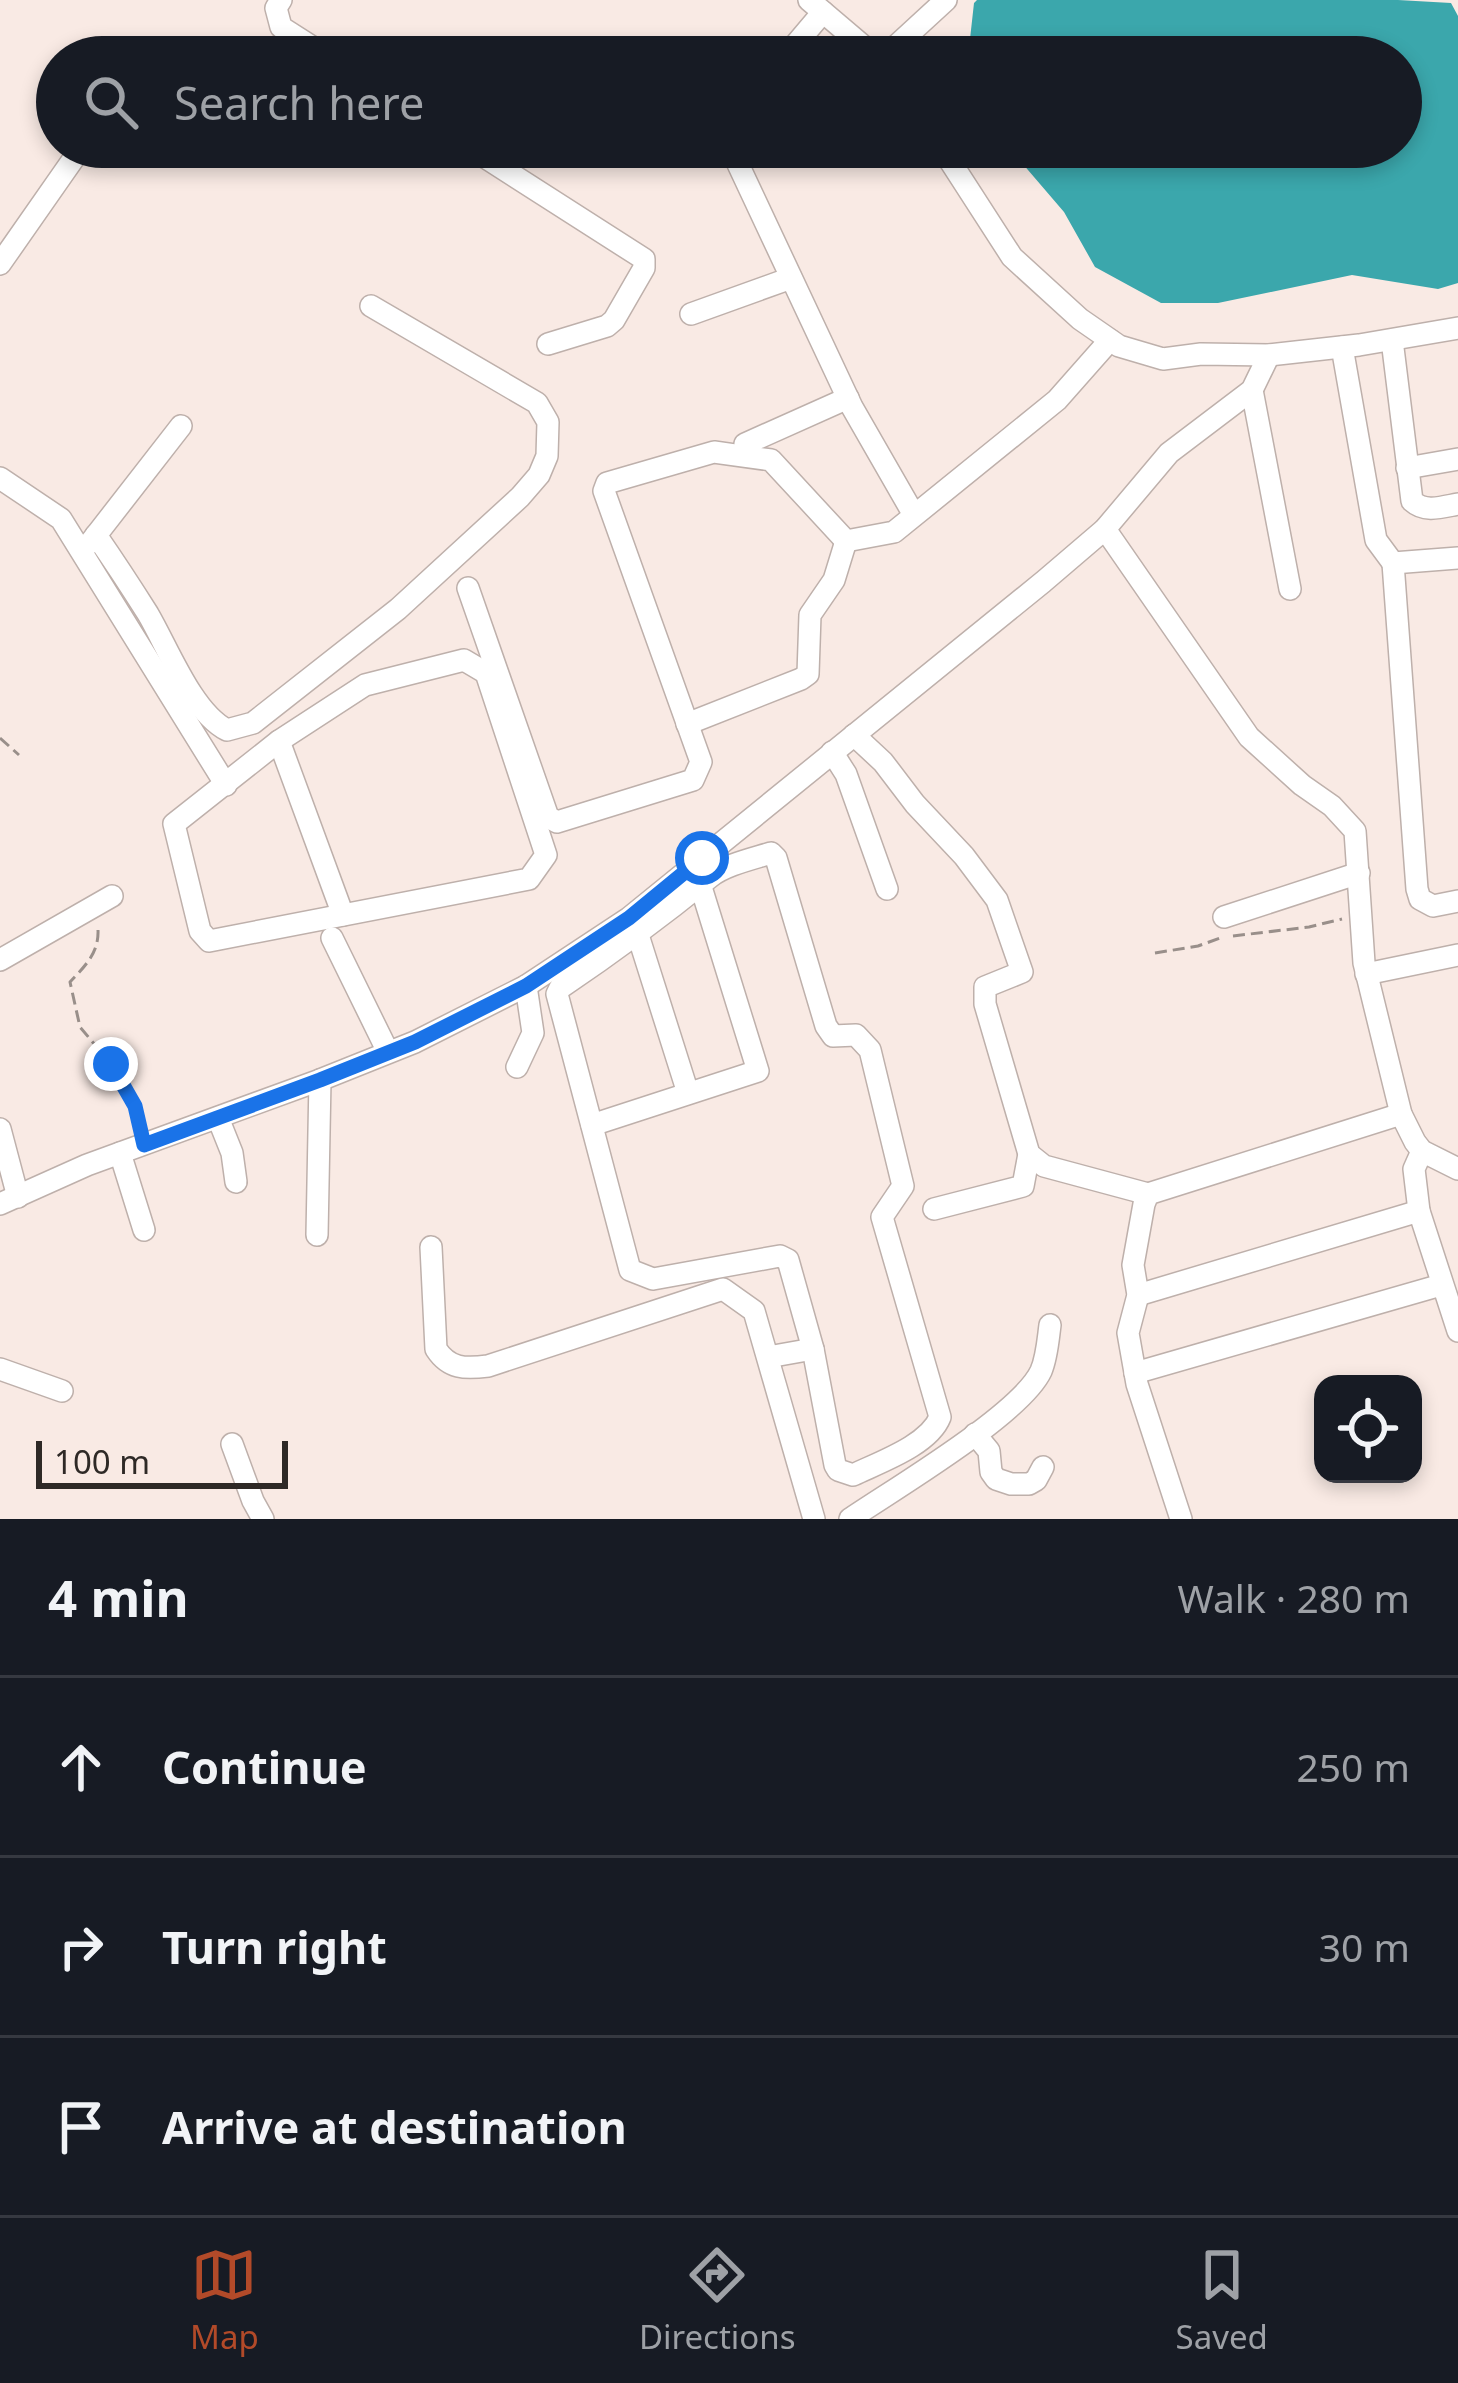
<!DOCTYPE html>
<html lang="en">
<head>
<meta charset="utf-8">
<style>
  body { margin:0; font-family:"Noto Sans",sans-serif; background:#20242c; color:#f1f3f6 }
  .controls { position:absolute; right:36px; bottom:36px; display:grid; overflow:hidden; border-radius:24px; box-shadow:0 6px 18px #0003 }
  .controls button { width:108px; height:108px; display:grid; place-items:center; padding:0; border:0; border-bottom:3px solid #363941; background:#171b24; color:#f1f3f6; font:60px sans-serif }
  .scale { position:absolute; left:36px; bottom:30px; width:252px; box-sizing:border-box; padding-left:12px; border:6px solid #2e2926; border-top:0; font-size:33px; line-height:42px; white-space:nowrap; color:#2e2926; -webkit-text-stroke:9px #f9eae4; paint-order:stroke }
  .stop { position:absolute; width:36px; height:36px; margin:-27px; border:9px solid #1a73e8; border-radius:50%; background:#fff }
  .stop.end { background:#1a73e8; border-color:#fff; box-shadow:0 3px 12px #0008 }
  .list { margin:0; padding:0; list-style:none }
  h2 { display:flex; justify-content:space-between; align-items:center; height:156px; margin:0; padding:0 48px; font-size:51px }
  h2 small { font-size:39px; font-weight:400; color:#9ea1a6 }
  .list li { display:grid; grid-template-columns:78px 1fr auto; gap:36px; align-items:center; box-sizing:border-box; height:180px; padding:0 48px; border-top:3px solid #363941 }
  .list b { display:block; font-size:45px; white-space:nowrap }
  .list em { font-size:39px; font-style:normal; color:#9ea1a6 }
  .icon { flex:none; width:66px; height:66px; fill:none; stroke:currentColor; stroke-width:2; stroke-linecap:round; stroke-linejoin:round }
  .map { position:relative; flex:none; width:1458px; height:1519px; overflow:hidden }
  .search { position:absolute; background:#171b24; box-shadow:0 6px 18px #0003; left:36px; right:36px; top:36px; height:132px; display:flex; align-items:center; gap:30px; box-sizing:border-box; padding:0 42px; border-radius:66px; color:#9ea1a6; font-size:45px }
  .sheet { height:696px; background:#171b24 }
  nav { display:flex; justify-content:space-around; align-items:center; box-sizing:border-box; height:168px; border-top:3px solid #363941; background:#171b24; font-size:33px; color:#9ea1a6 }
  nav a { display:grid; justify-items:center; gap:6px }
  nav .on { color:#b24a29 }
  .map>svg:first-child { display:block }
  .water { fill:#3ba7ac }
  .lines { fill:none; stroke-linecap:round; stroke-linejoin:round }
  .minor-casing { stroke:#beb0ab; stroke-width:24 }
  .path { stroke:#998f8a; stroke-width:3; stroke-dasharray:12 6; stroke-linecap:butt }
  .minor { stroke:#fff; stroke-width:21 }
  .route { stroke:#1a73e8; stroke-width:15 }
</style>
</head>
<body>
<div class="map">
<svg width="1458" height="1519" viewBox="0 0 1458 1519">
  <rect width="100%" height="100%" fill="#f9eae4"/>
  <polygon class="water" points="977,0 1398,0 1451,3 1458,16 1458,283 1438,289 1352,275 1218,303 1161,303 1095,267 1064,212 1022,163 1021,147 1401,147 1401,57 968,57 974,3"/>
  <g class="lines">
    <g class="minor-casing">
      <g id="minor">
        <polyline points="281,0 276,8 281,27 328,57"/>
        <polyline points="809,0 876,57"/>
        <polyline points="785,57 823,12"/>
        <polyline points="884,57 946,0"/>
        <polyline points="469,147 644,259 644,268 614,320 607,326 548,344"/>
        <polyline points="730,147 852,407 914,515"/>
        <polyline points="941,147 1012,257 1080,319 1119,346 1163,359 1201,354 1269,355 1359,345 1458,328"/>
        <polyline points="0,264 81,148"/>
        <polyline points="691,314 791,278"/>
        <path d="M1392,340l20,161c13,12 30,6 46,3"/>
        <polyline points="1342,347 1376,540 1393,563 1458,558"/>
        <polyline points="1252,390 1290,589"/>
        <polyline points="745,444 848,398"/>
        <polyline points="1407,468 1458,459"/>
        <polyline points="0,478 61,519 226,785"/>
        <polyline points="1105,529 1249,737 1302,785 1332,806 1355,831 1364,963 1401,1114 1415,1142 1422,1151 1458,1169"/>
        <path d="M96,535c18,26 35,52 52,79 20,34 44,98 79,116l26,-7 145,-114 122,-112 19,-22 8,-19 1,-34 -11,-19 -166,-97"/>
        <polyline points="90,543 181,426"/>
        <polyline points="1393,563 1417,889 1420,899 1433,906 1458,901"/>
        <polyline points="468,588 548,817 557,822 693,780 701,762 604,491 607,483 714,452 771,460 846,541 894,532 1057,400 1110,340"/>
        <polygon points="464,660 486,673 546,855 529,879 209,941 200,931 174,824 279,741 365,685"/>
        <polyline points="687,724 801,679 808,674 810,615 834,580 846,541"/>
        <polyline points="854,735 883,762 915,804 964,856 997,900 1022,972 985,987 985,1004 1029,1154 1044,1166 1148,1194"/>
        <polyline points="279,741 343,915"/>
        <polyline points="832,752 846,774 887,889"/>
        <path d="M771,853l5,5 50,168 7,10 23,-1 14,15 33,136 -21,31 58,200c-11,28 -60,45 -87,58l-15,-5 -3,-5 -22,-116 -25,-89 -8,-4 -127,23 -23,-9 -73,-276 3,-6c52,-35 102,-72 150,-111 15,-12 42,-18 61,-24z"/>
        <polyline points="1224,917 1359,873"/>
        <polyline points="638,935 688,1093"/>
        <polyline points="332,938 388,1052"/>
        <polyline points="0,960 112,896"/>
        <polyline points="1366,974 1458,955"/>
        <polyline points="517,1067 533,1033 526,986"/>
        <polyline points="218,1118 232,1153 236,1182"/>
        <polyline points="592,1125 758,1071 701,887"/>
        <polyline points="0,1129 18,1197"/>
        <polyline points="1422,1151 1414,1169 1419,1211 1458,1331"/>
        <polyline points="120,1153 144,1230"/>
        <polyline points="0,1204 87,1165 320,1080 415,1042 526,986 629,918 1043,582 1105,529 1169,453 1252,390 1269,355"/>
        <polyline points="934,1209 1023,1186 1029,1154"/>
        <polyline points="317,1235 320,1080"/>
        <path d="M431,1247l5,102c13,20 29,20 52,17l235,-77 31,22 60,208"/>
        <polyline points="1138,1295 1419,1211"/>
        <polyline points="768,1357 813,1349"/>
        <polyline points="0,1369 62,1391"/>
        <polyline points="1135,1373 1441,1285"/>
        <polyline points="975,1434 989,1451 991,1472 996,1479 1011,1484 1029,1484 1036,1480 1043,1467"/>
        <polyline points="232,1444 253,1501 263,1519"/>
        <path d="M850,1519c44,-30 171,-105 191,-148 6,-14 7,-31 9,-46"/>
        <polyline points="1181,1519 1137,1384 1128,1333 1138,1295 1133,1265 1144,1204 1148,1194 1401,1114"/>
      </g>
    </g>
    <g class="path">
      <polyline points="0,738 19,755"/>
      <path d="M98,930c1,23 -13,36 -28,52l10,45 31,37 24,42 4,20"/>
      <polyline points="1233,936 1309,927 1342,919"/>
      <polyline points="1155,953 1198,946 1223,937"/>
    </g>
    <use href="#minor" class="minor"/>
  </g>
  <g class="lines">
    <polyline class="route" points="111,1064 135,1106 144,1145 320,1080 415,1042 526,986 629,918 702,858"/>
  </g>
</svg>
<div class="controls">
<button><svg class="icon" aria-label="locate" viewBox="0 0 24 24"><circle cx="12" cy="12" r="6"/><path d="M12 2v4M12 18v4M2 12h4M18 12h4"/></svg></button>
</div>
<div class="scale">100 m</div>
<div class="stop" style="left:702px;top:858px"></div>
<div class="stop end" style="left:111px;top:1064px"></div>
<div class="search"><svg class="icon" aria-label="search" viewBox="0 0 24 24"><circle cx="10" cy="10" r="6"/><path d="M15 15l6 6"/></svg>Search here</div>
</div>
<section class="sheet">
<h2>4 min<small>Walk · 280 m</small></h2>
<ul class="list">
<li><svg class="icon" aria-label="ahead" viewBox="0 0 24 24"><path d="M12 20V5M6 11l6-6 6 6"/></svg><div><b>Continue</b></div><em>250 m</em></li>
<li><svg class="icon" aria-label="right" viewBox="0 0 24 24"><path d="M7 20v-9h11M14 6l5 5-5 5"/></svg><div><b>Turn right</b></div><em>30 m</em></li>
<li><svg class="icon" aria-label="arrive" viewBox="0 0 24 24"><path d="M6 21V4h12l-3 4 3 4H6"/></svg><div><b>Arrive at destination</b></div></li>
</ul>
</section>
<nav>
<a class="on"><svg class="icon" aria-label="map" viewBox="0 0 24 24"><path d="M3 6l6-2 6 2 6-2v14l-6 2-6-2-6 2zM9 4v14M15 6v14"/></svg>Map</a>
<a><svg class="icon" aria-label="directions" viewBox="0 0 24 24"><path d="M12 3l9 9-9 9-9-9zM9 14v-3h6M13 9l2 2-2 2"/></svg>Directions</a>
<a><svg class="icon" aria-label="saved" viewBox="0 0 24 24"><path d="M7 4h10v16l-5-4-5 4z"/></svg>Saved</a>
</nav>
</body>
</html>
